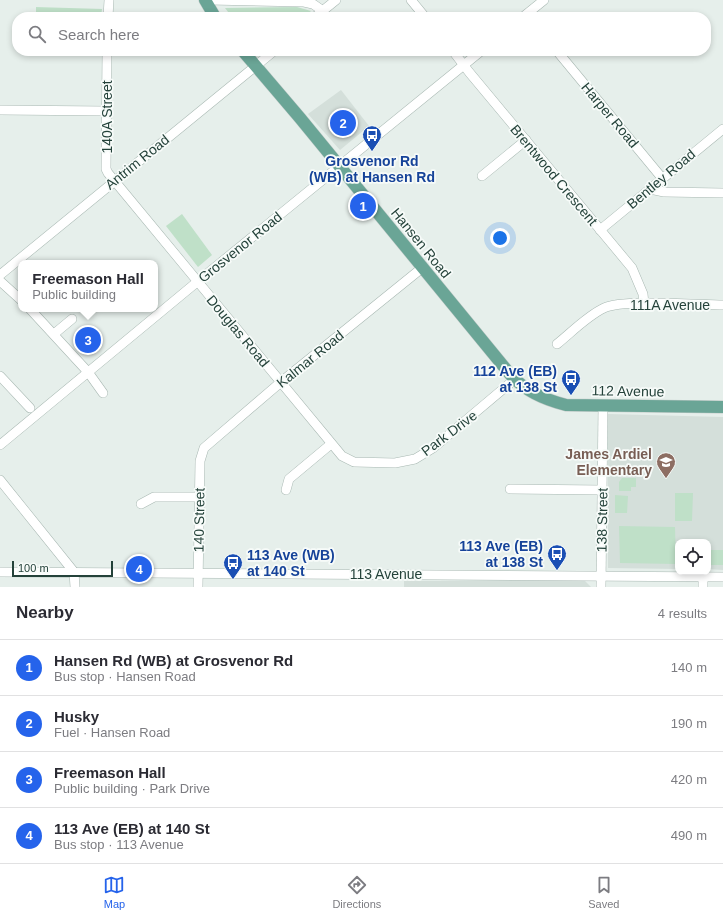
<!DOCTYPE html>
<html lang="en">
<head>
<meta charset="utf-8">
<style>
  body { margin:0; font-family:Arial,sans-serif; background:#f2f2f3; color:#2b2b33 }
  .controls { position:absolute; right:12px; bottom:12px; display:grid; overflow:hidden; border-radius:8px; box-shadow:0 2px 6px #0003 }
  .controls button { width:36px; height:36px; display:grid; place-items:center; padding:0; border:0; border-bottom:1px solid #e1e1e2; background:#fff; color:#2b2b33; font:20px sans-serif }
  .scale { position:absolute; left:12px; bottom:10px; width:101px; box-sizing:border-box; padding-left:4px; border:2px solid #24423a; border-top:0; font-size:11px; line-height:14px; white-space:nowrap; color:#24423a; -webkit-text-stroke:3px #f7fbf9; paint-order:stroke }
  .you { position:absolute; left:500px; top:238px; width:14px; height:14px; margin:-10px; border:3px solid #fff; border-radius:50%; background:#1a73e8; box-shadow:0 0 0 6px #1a73e833 }
  .badge { display:grid; place-items:center; width:26px; height:26px; border-radius:50%; background:#2563eb; color:#fff; font-size:13px; font-weight:700 }
  .pin { position:absolute; translate:-50% -50%; border:2px solid #fff; box-shadow:0 1px 4px #0006 }
  .popup { position:absolute; left:18px; top:260px; width:140px; height:52px; box-sizing:border-box; display:grid; place-content:center; border-radius:8px; background:#fff; filter:drop-shadow(0 1px 3px #0005); font-size:13px; white-space:nowrap; color:#7c7c81 }
  .popup b { font-size:15px; color:#2b2b33 }
  .popup::after { content:''; position:absolute; left:50%; top:100%; margin-left:-8px; border:8px solid transparent; border-top-color:#fff }
  .list { margin:0; padding:0; list-style:none }
  h2 { display:flex; justify-content:space-between; align-items:center; height:52px; margin:0; padding:0 16px; font-size:17px }
  h2 small { font-size:13px; font-weight:400; color:#7c7c81 }
  .list li { display:grid; grid-template-columns:26px 1fr auto; gap:12px; align-items:center; box-sizing:border-box; height:56px; padding:0 16px; border-top:1px solid #e1e1e2 }
  .list b { display:block; font-size:15px; white-space:nowrap }
  .list p { margin:0; font-size:13px; white-space:nowrap; color:#7c7c81 }
  .list em { font-size:13px; font-style:normal; color:#7c7c81 }
  .icon { flex:none; width:22px; height:22px; fill:none; stroke:currentColor; stroke-width:2; stroke-linecap:round; stroke-linejoin:round }
  .map { position:relative; flex:none; width:723px; height:587px; overflow:hidden }
  .search { position:absolute; background:#fff; box-shadow:0 2px 6px #0003; left:12px; right:12px; top:12px; height:44px; display:flex; align-items:center; gap:10px; box-sizing:border-box; padding:0 14px; border-radius:16px; color:#7c7c81; font-size:15px }
  .sheet { height:276px; background:#fff }
  nav { display:flex; justify-content:space-around; align-items:center; box-sizing:border-box; height:56px; border-top:1px solid #e1e1e2; background:#fff; font-size:11px; color:#7c7c81 }
  nav a { display:grid; justify-items:center; gap:2px }
  nav .on { color:#2563eb }
  .map>svg:first-child { display:block }
  .built { fill:#d4dfda }
  .green { fill:#bfe0c8 }
  .lines { fill:none; stroke-linecap:round; stroke-linejoin:round }
  .minor-casing { stroke:#a8b8b2; stroke-width:10 }
  .major-casing { stroke:#c2cac8; stroke-width:13 }
  .minor { stroke:#fff; stroke-width:9 }
  .major { stroke:#6aa596; stroke-width:12 }
  .labels { text-anchor:middle; dominant-baseline:central; stroke-width:3.5; stroke-linejoin:round; paint-order:stroke }
  .street-label { font-size:14px; fill:#24423a; stroke:#f7fbf9 }
  .transit-label { font-size:14px; font-weight:bold; fill:#164399; stroke:#f7fbf9; text-anchor:end }
  .education-label { font-size:14px; font-weight:bold; fill:#785e54; stroke:#f7fbf9; text-anchor:end }
</style>
</head>
<body>
<div class="map">
<svg width="723" height="587" viewBox="0 0 723 587">
  <rect width="100%" height="100%" fill="#e6efeb"/>
  <g class="built">
    <polygon points="341,90 369,126 340,150 308,114"/>
    <polygon points="608,414 723,417 723,570 708,569 708,542 678,542 678,569 608,568"/>
    <polygon points="584,580 591,587 404,587 404,581"/>
  </g>
  <g class="green">
    <polygon points="36,7 102,9 101,17 36,17"/>
    <polygon points="297,7 311,11 303,17 232,17 225,8"/>
    <polygon points="37,51 101,51 101,55 37,53"/>
    <polygon points="182,214 212,255 198,267 166,226"/>
    <polygon points="622,478 636,478 636,487 631,487 631,491 619,491 619,482"/>
    <polygon points="675,493 693,493 692,521 675,521"/>
    <polygon points="615,495 628,496 627,513 615,513"/>
    <polygon points="619,526 675,527 676,564 620,563"/>
    <rect x="708" y="550" width="15" height="15"/>
  </g>
  <g class="lines">
    <g class="minor-casing">
      <g id="minor">
        <polyline points="210,0 304,2 313,4 323,11"/>
        <polyline points="411,0 425,17"/>
        <polyline points="108,17 109,0"/>
        <polyline points="315,17 336,0"/>
        <polyline points="523,17 544,0"/>
        <polyline points="107,51 106,169 108,173 342,456 354,462 395,463 415,459 433,448 515,379"/>
        <polyline points="453,51 469,72 632,268 643,294 644,304"/>
        <polyline points="557,51 662,178"/>
        <polyline points="0,110 106,111"/>
        <polyline points="482,176 526,140"/>
        <polyline points="650,189 664,192 723,193"/>
        <polyline points="600,230 723,129"/>
        <polyline points="0,275 274,51"/>
        <polyline points="0,281 21,300"/>
        <polyline points="30,309 88,372 103,393"/>
        <polyline points="54,334 72,319"/>
        <path d="M557,344c15,-12 30,-28 47,-36 19,-9 94,-3 119,-3"/>
        <polyline points="0,376 30,408"/>
        <polyline points="0,445 197,282 481,51"/>
        <polyline points="0,480 74,572"/>
        <polyline points="510,489 602,490"/>
        <polyline points="286,490 289,479 331,444"/>
        <polyline points="141,504 154,497 199,497"/>
        <polyline points="0,572 723,577"/>
        <polyline points="74,572 75,587"/>
        <polyline points="198,587 200,461 204,448 281,382 422,268"/>
        <polyline points="601,587 603,406"/>
        <polyline points="703,587 703,577"/>
      </g>
    </g>
    <g class="major-casing">
      <g id="major">
        <polyline points="205,0 215,17"/>
        <path d="M243,51l57,67 209,255c16,18 34,26 57,32l157,2"/>
      </g>
    </g>
    <use href="#minor" class="minor"/>
    <use href="#major" class="major"/>
  </g>
  <defs>
    <g id="bus-pin" transform="scale(1)"><path d="M0 17L-7.5 6A9.5 9.5 0 1 1 7.5 6Z" fill="#1a4fb4" stroke="#f7fbf9"/><path d="M-5-6H5V4H4V6H2V4H-2V6H-4V4H-5ZM-3.5-4V0h7V-4ZM-3.5 1.2v1.5H-2V1.2ZM2 1.2v1.5H3.5V1.2Z" fill="#fff"/></g>
    <g id="school-pin" transform="scale(1)"><path d="M0 17L-7.5 6A9.5 9.5 0 1 1 7.5 6Z" fill="#8d6e63" stroke="#f7fbf9"/><path d="M0-5L7-2L0 1L-7-2ZM-4 1L0 2.5L4 1V4Q0 6-4 4Z" fill="#fff"/></g>
  </defs>
  <g fill-rule="evenodd">
    <use href="#bus-pin" x="372" y="135"/>
    <use href="#bus-pin" x="571" y="379"/>
    <use href="#school-pin" x="666" y="462"/>
    <use href="#bus-pin" x="557" y="554"/>
    <use href="#bus-pin" x="233" y="563"/>
  </g>
  <g class="labels">
    <g class="street-label">
      <text transform="translate(610 115) rotate(50)">Harper Road</text>
      <text transform="translate(107 117) rotate(-90)">140A Street</text>
      <text transform="translate(137 162) rotate(-39)">Antrim Road</text>
      <text transform="translate(554 175) rotate(50)">Brentwood Crescent</text>
      <text transform="translate(661 179) rotate(-40)">Bentley Road</text>
      <text transform="translate(421 243) rotate(51)">Hansen Road</text>
      <text transform="translate(240 247) rotate(-39)">Grosvenor Road</text>
      <text x="670" y="305">111A Avenue</text>
      <text transform="translate(238 331) rotate(50)">Douglas Road</text>
      <text transform="translate(310 359) rotate(-39)">Kalmar Road</text>
      <text transform="translate(628 391) rotate(1)">112 Avenue</text>
      <text transform="translate(449 433) rotate(-37)">Park Drive</text>
      <text transform="translate(199 520) rotate(-89)">140 Street</text>
      <text transform="translate(602 520) rotate(-89)">138 Street</text>
      <text x="386" y="574">113 Avenue</text>
    </g>
    <g class="transit-label">
      <text x="372" y="161" text-anchor="middle">Grosvenor Rd<tspan x="372" dy="16">(WB) at Hansen Rd</tspan></text>
      <text x="557" y="371">112 Ave (EB)<tspan x="557" dy="16">at 138 St</tspan></text>
      <text x="543" y="546">113 Ave (EB)<tspan x="543" dy="16">at 138 St</tspan></text>
      <text x="247" y="555" text-anchor="start">113 Ave (WB)<tspan x="247" dy="16">at 140 St</tspan></text>
    </g>
    <g class="education-label">
      <text x="652" y="454">James Ardiel<tspan x="652" dy="16">Elementary</tspan></text>
    </g>
  </g>
</svg>
<div class="controls">
<button><svg class="icon" aria-label="locate" viewBox="0 0 24 24"><circle cx="12" cy="12" r="6"/><path d="M12 2v4M12 18v4M2 12h4M18 12h4"/></svg></button>
</div>
<div class="scale">100 m</div>
<div class="you"></div>
<div class="pin badge" style="left:363px;top:206px">1</div>
<div class="pin badge" style="left:343px;top:123px">2</div>
<div class="pin badge" style="left:88px;top:340px">3</div>
<div class="popup"><b>Freemason Hall</b>Public building</div>
<div class="pin badge" style="left:139px;top:569px">4</div>
<div class="search"><svg class="icon" aria-label="search" viewBox="0 0 24 24"><circle cx="10" cy="10" r="6"/><path d="M15 15l6 6"/></svg>Search here</div>
</div>
<section class="sheet">
<h2>Nearby<small>4 results</small></h2>
<ul class="list">
<li><span class="badge">1</span><div><b>Hansen Rd (WB) at Grosvenor Rd</b><p>Bus stop · Hansen Road</p></div><em>140 m</em></li>
<li><span class="badge">2</span><div><b>Husky</b><p>Fuel · Hansen Road</p></div><em>190 m</em></li>
<li><span class="badge">3</span><div><b>Freemason Hall</b><p>Public building · Park Drive</p></div><em>420 m</em></li>
<li><span class="badge">4</span><div><b>113 Ave (EB) at 140 St</b><p>Bus stop · 113 Avenue</p></div><em>490 m</em></li>
</ul>
</section>
<nav>
<a class="on"><svg class="icon" aria-label="map" viewBox="0 0 24 24"><path d="M3 6l6-2 6 2 6-2v14l-6 2-6-2-6 2zM9 4v14M15 6v14"/></svg>Map</a>
<a><svg class="icon" aria-label="directions" viewBox="0 0 24 24"><path d="M12 3l9 9-9 9-9-9zM9 14v-3h6M13 9l2 2-2 2"/></svg>Directions</a>
<a><svg class="icon" aria-label="saved" viewBox="0 0 24 24"><path d="M7 4h10v16l-5-4-5 4z"/></svg>Saved</a>
</nav>
</body>
</html>
